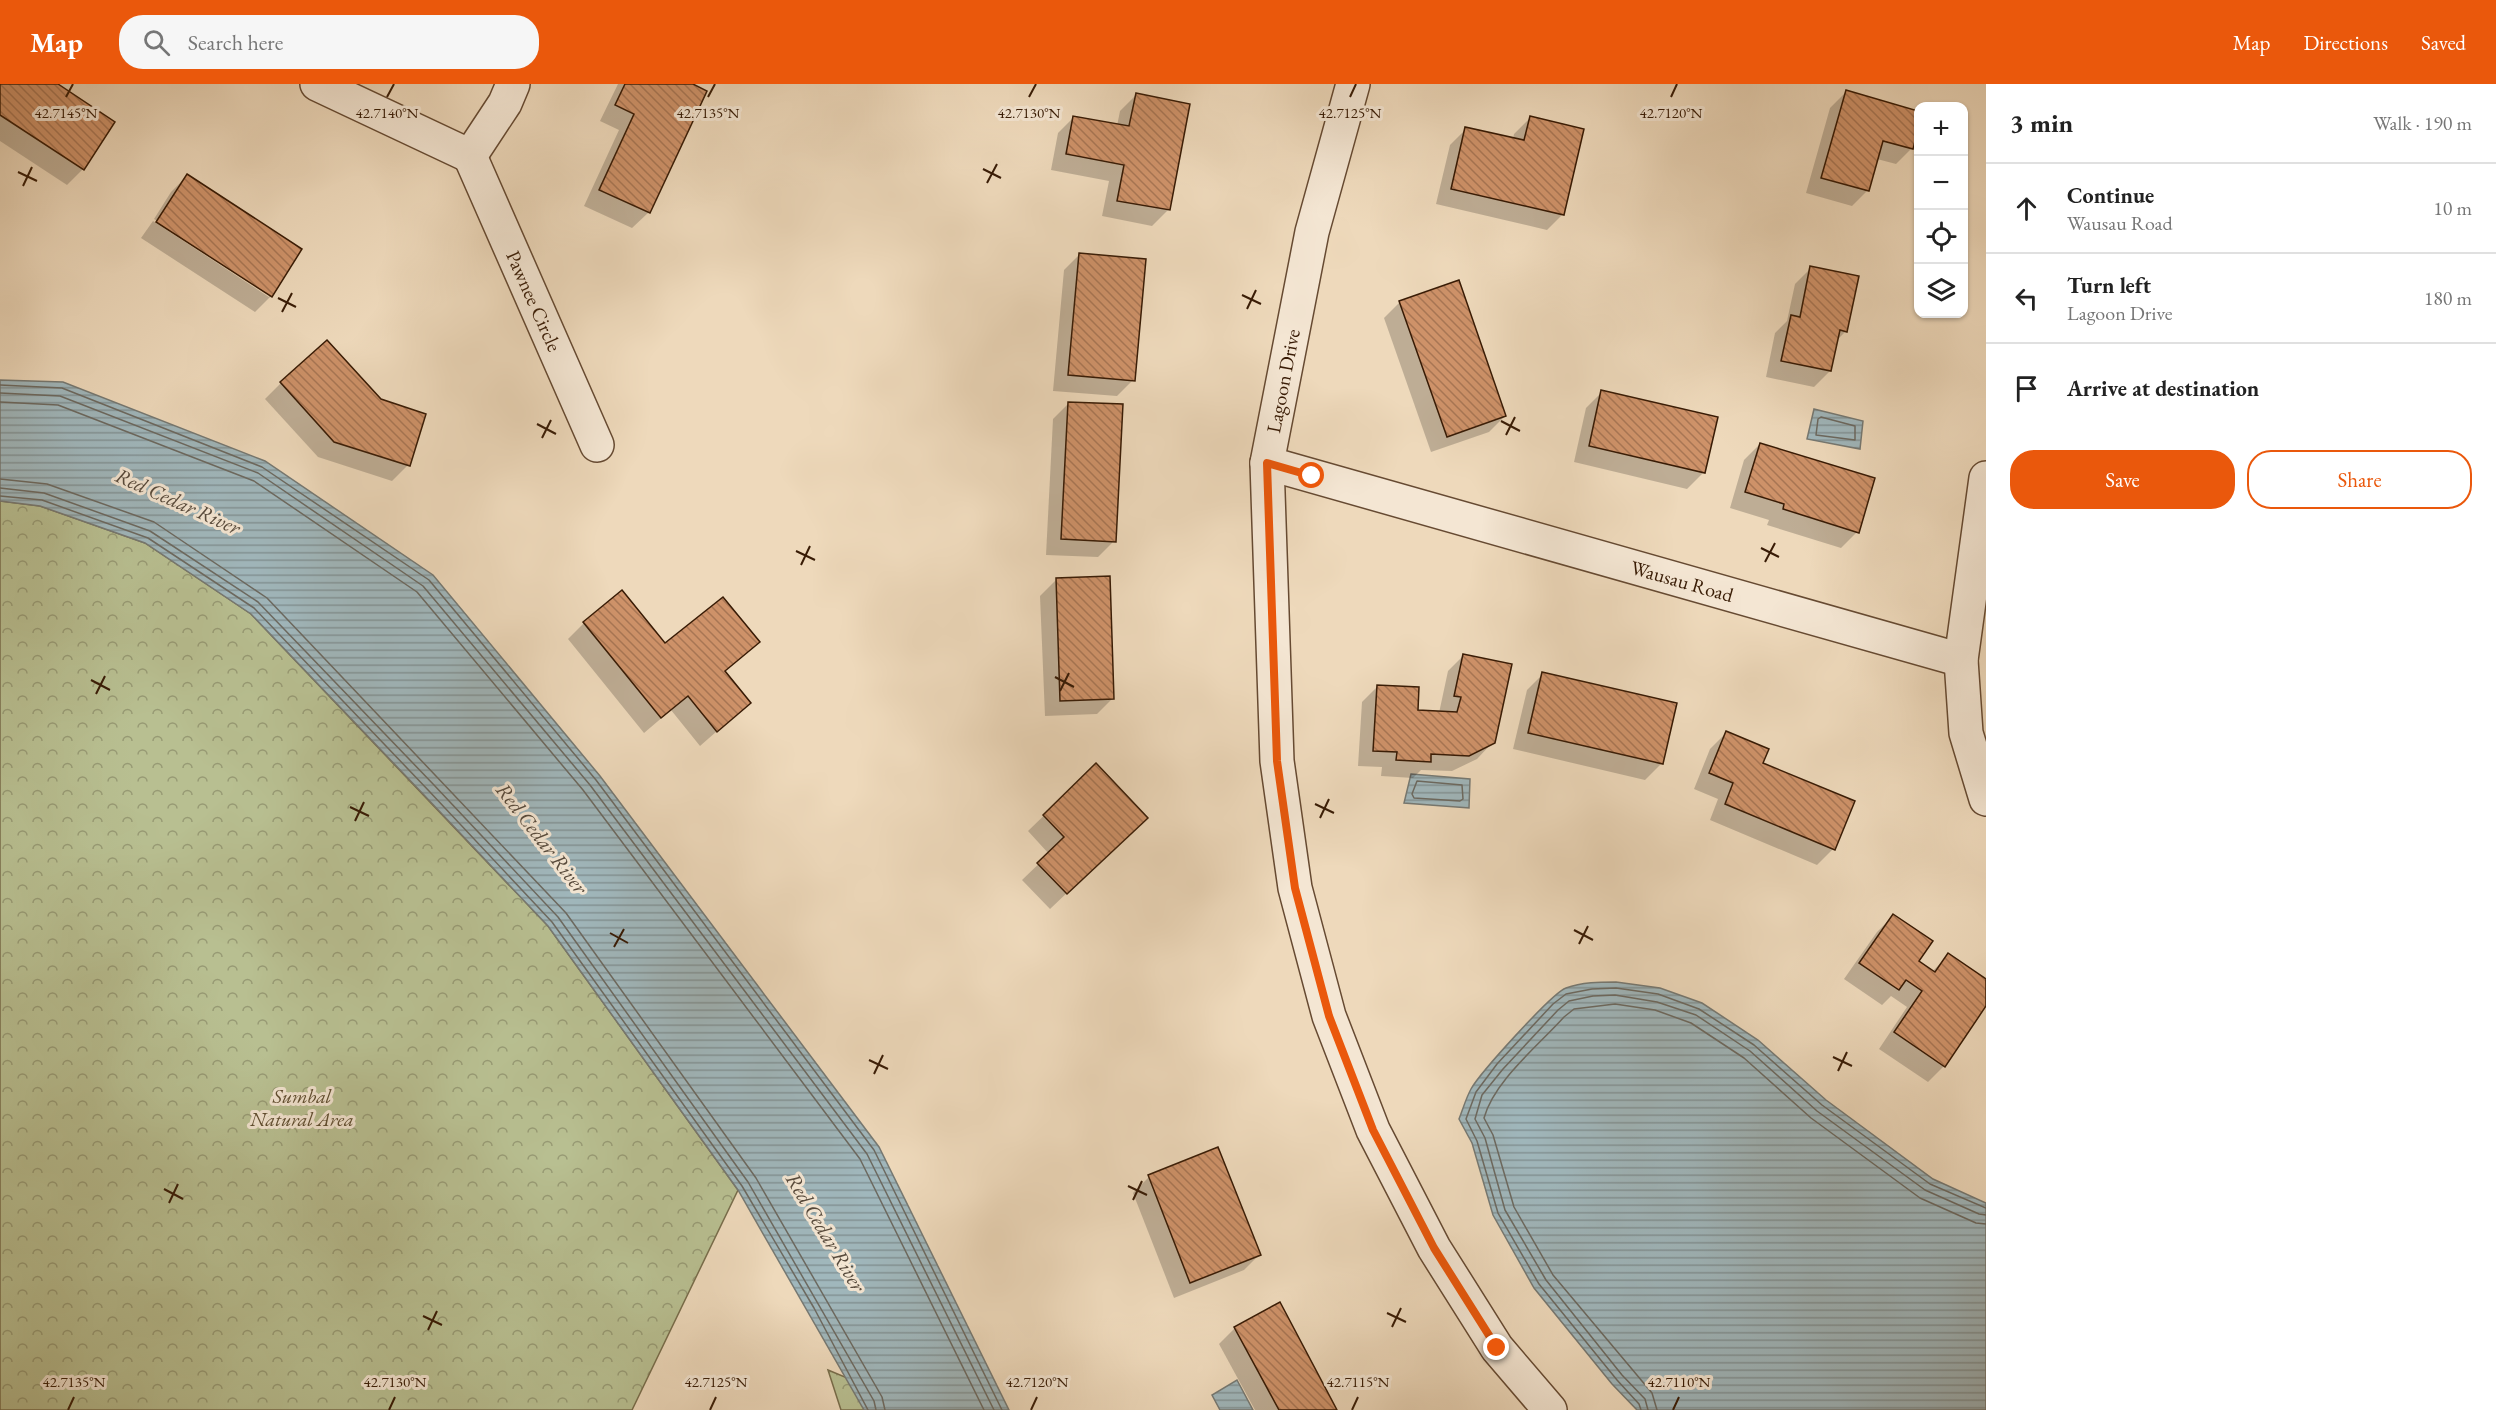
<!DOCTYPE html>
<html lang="en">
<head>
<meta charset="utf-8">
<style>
  body { margin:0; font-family:"EB Garamond",serif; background:#f6f6f6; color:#222 }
  .controls { position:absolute; right:18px; top:18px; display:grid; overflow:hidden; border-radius:12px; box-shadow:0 2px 4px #0004 }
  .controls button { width:54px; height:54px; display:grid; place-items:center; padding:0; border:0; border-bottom:2px solid #e0e0e0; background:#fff; color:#222; font:30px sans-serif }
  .stop { position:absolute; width:18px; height:18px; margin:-14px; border:4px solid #ea580c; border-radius:50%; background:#fff }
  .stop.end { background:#ea580c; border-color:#fff; box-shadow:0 2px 6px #0008 }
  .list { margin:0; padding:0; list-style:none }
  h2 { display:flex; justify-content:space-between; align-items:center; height:78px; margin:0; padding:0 24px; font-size:26px }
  h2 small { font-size:20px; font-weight:400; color:#767676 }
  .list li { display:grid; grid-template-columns:39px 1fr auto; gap:18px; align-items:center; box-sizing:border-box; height:90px; padding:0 24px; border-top:2px solid #e0e0e0 }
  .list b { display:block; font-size:22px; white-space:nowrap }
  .list p { margin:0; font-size:20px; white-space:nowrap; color:#767676 }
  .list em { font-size:20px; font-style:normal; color:#767676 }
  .actions { display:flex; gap:12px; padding:18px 24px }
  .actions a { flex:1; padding:14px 0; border:2px solid #ea580c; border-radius:24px; text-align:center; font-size:21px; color:#ea580c }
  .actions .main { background:#ea580c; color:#fff }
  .icon { flex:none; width:33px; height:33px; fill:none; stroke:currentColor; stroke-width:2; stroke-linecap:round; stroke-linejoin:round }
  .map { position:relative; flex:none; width:1986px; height:1326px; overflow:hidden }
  header { display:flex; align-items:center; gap:36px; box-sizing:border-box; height:84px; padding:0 30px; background:#ea580c; color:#fff }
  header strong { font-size:28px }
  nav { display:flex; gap:33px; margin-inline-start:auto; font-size:21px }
  .search { width:420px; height:54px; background:#f6f6f6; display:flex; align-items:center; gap:15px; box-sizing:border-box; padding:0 21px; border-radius:24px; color:#767676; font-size:22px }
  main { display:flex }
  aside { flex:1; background:#fff }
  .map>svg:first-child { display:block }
  .forest { fill:url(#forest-crowns); stroke:#786d4b; stroke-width:1.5 }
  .water { fill:url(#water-rules); stroke:#767973; stroke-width:1.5 }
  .shadow { fill:#0003 }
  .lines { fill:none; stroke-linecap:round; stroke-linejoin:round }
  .shore { stroke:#6c6960; stroke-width:1.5 }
  .building { fill:url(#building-back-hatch); stroke:#381b05; stroke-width:1.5 }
  .minor-casing { stroke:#664a32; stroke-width:36 }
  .minor { stroke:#f4e6d3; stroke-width:33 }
  .route { stroke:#ea580c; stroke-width:8 }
  .ticks { fill:none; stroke:#381b05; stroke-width:2 }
  .labels { text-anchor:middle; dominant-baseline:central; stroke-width:6; stroke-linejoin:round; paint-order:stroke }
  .street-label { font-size:20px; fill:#381b05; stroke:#f4e6d3 }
  .park-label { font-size:20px; font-style:italic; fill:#5e4c2f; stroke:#f4e6d3 }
  .water-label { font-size:21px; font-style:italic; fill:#574a3c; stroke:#f4e6d3 }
  .ticks-label { font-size:15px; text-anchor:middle; fill:#381b05; stroke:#f4e6d3; stroke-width:6; stroke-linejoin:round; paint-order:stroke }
</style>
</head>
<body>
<header>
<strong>Map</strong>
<div class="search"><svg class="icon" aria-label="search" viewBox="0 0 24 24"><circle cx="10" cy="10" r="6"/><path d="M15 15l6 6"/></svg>Search here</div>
<nav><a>Map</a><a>Directions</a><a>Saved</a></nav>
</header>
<main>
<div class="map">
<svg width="1986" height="1326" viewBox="0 0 1986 1326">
  <defs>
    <pattern id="forest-crowns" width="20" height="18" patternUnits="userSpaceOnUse" patternTransform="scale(1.5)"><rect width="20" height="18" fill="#b8bf91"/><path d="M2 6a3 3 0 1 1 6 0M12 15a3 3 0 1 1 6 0" fill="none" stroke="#979a74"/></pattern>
    <pattern id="water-rules" width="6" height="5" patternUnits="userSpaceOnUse" patternTransform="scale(1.5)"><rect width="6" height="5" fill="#a0b7bc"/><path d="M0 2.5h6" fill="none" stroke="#839497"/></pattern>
    <pattern id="building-back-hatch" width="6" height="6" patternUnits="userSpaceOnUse" patternTransform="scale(1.5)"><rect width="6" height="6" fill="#ce9269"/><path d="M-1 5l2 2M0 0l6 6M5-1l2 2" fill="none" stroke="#a87654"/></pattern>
  </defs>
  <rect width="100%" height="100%" fill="#eed9bb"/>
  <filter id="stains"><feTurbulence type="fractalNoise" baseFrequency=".00333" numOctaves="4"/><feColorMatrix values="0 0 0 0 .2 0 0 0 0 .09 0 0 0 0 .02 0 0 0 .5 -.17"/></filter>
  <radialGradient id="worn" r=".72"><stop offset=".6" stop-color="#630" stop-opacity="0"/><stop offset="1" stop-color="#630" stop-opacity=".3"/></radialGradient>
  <g class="forest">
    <polygon points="0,417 40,422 145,459 251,530 548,842 738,1106 632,1326 0,1326"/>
    <polygon points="828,1286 857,1298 872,1326 841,1326"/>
  </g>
  <g class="water">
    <polygon points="0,296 63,298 265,377 433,491 600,692 879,1063 1009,1326 864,1326 738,1106 548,842 424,711 251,530 145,459 40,422 0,417"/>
    <polygon points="1814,325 1863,337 1860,365 1807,355"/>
    <polygon points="1411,690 1470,695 1469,724 1404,719"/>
    <path d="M1616,898l44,6 42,15 56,37 68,60 107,79 53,24v207h-349l-25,-26 -78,-96 -41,-73 -21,-72 -13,-24c4,-10 7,-21 12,-30 9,-16 81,-96 95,-101 16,-6 34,-6 50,-6z"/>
    <polygon points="1237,1296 1253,1326 1220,1326 1212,1311"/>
  </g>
  <g class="shadow">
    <polygon points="0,0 55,0 113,39 83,85 67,101 0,57"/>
    <polygon points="618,0 690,0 705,7 648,129 632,144 584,122 619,46 600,37"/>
    <polygon points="1846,8 1918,29 1918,41 1912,64 1896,80 1877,75 1868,106 1852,122 1806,109 1830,24"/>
    <polygon points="1136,11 1188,21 1168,126 1152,142 1102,132 1109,97 1051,86 1058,49 1074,33 1117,42 1120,27"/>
    <polygon points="1530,34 1563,130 1547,146 1436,120 1450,61 1466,45 1513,55 1514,50"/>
    <polygon points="187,92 300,166 271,212 255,228 141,154 153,137 269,213 269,209 154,135 171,108"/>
    <polygon points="1080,170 1133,296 1117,312 1053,307 1064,186"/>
    <polygon points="1811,184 1846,247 1837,256 1830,287 1814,303 1766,293 1775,249 1787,237 1795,200"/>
    <polygon points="1400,218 1505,332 1489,348 1431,368 1384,234"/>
    <polygon points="281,299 408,381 392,397 318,373 265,315"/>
    <polygon points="1602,308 1703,389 1687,405 1574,378 1586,324"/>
    <polygon points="1069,319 1114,457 1098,473 1046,471 1053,335"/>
    <polygon points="1760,360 1857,448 1841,464 1767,441 1769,436 1730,424 1744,376"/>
    <polygon points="1056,496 1113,614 1097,630 1045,632 1040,512"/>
    <polygon points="584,539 665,561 758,558 724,588 749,619 700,662 671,626 644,649 568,555"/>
    <polygon points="1464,571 1493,658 1477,675 1452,687 1421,686 1413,694 1381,692 1382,683 1358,682 1362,618 1378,602 1417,627 1439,629 1448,587"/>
    <polygon points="1543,590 1661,680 1645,696 1513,665 1527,606"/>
    <polygon points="1726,649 1761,679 1833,765 1817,781 1710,736 1718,715 1694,705 1710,665"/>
    <polygon points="1096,681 1130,749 1050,825 1022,796 1049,770 1028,747"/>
    <polygon points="1893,832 1917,878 1932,888 1948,871 1986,897 1986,920 1944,982 1928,998 1879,965 1907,923 1891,912 1882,921 1844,895 1877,848"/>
    <polygon points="1218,1065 1260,1170 1244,1186 1174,1214 1133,1109 1149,1093"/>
    <polygon points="1235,1244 1336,1326 1255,1326 1219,1260"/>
  </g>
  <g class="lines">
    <g class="shore">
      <polyline points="0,301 62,304 262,383 429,496 596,696 874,1066 1002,1326"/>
      <polyline points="0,309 60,312 258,389 423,502 590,701 867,1070 994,1326"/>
      <polyline points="0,318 58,321 254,397 417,508 583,706 860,1075 984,1326"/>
      <polygon points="1821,333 1855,342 1855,356 1816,351 1818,335"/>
      <polyline points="0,395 47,400 154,438 267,514 566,829 756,1094 882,1313 885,1326"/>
      <polyline points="0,404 44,409 150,447 258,518 434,701 558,833 748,1098 874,1317 876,1326"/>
      <polyline points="0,412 42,416 148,454 254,524 429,707 552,838 742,1102 814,1224 868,1326"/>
      <polygon points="1417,697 1462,701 1463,715 1460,717 1414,714 1412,710"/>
      <polyline points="1641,1326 1639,1320 1617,1296 1539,1200 1498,1129 1477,1057 1466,1035 1476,1008 1497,980 1553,920 1566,910 1592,905 1616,904 1658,910 1699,925 1754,961 1822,1021 1930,1100 1986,1124"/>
      <polyline points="1648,1326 1645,1315 1622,1291 1546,1196 1505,1126 1485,1054 1475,1035 1482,1011 1503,985 1558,926 1569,917 1593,912 1615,911 1657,918 1696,931 1750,967 1817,1027 1925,1106 1979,1130 1986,1131"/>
      <path d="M1657,1326l-5,-17 -99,-118 -39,-68 -21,-72 -9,-17c10,-37 54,-72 80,-101l10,-8 41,-5 40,6 36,13 53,35 67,60 109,80 56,25 10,1"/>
    </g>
  </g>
  <g class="building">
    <polygon points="0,0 58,0 115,38 84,86 0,31"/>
    <polygon points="625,0 693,0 707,7 650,129 599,106 634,30 615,21"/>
    <polygon points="1846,6 1918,27 1918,47 1913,65 1883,57 1869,107 1821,94"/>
    <polygon points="1136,9 1190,20 1170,126 1117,117 1124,81 1066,70 1073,32 1129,42"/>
    <polygon points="1530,32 1584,45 1564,131 1451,105 1465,43 1524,56"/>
    <polygon points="187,90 302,165 272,213 156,138"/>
    <polygon points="1079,169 1146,175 1135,297 1068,291"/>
    <polygon points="1810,182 1859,192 1847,248 1840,246 1831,287 1781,277 1791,231 1800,233"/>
    <polygon points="1459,196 1506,332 1447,353 1399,217"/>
    <polygon points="327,256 381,315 426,330 410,382 334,358 280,298"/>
    <polygon points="1601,306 1718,333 1705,389 1589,362"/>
    <polygon points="1068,318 1123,320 1116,458 1061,455"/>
    <polygon points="1760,359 1875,394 1859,449 1783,425 1784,420 1745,408"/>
    <polygon points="1110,492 1114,615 1060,617 1056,494"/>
    <polygon points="622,506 665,559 723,513 760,558 725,587 751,619 717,648 688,612 661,634 583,538"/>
    <polygon points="1463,570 1512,580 1495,659 1469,672 1431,670 1431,678 1396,676 1397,668 1373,667 1377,601 1419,603 1418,626 1457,628 1461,613 1454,612"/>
    <polygon points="1542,588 1677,619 1663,680 1528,649"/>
    <polygon points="1726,647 1769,665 1763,679 1855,717 1835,766 1725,720 1733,699 1709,689"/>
    <polygon points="1096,679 1148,734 1067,810 1037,779 1064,753 1043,731"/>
    <polygon points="1893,830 1933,857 1919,877 1935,888 1948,869 1986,895 1986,922 1945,983 1894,948 1922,907 1906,896 1899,906 1859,879"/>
    <polygon points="1218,1063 1261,1171 1190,1199 1148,1091"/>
    <polygon points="1280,1218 1337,1326 1279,1326 1234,1243"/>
  </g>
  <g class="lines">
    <g class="minor-casing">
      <g id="minor">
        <polyline points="317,0 470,72"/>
        <polyline points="1353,0 1312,148 1267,379 1277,677 1295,804 1329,932 1373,1046 1434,1164 1497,1264 1550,1326"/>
        <polyline points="470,72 597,361"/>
        <polyline points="470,72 505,19 513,0"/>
        <polyline points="1267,379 1961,576"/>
        <polyline points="1986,394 1961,576 1966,649 1986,715"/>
      </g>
    </g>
    <use href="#minor" class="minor"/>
  </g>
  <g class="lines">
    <polyline class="route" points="1312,392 1267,379 1277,677 1295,804 1329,932 1373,1046 1434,1164 1497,1264"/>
  </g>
  <path class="ticks" d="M66,13l7,-13M387,13l7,-13M708,13l7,-13M1029,13l7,-13M1350,13l6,-13M1671,13l6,-13M983,85l18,9M18,88l19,9M987,99l10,-19M23,102l9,-19M1242,211l19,9M278,214l18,9M1247,225l9,-19M282,228l10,-19M1501,337l19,10M537,340l19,10M1506,351l9,-18M542,354l9,-18M1761,464l18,9M796,467l19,9M1765,478l10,-19M801,481l9,-19M1055,593l19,10M91,596l19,10M1060,607l9,-18M96,610l9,-18M1315,720l19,9M350,723l19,9M1320,734l9,-19M355,737l9,-19M1574,846l19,10M610,849l18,10M1579,860l9,-18M614,863l10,-18M1833,973l19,9M869,976l19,9M1838,987l9,-19M874,990l9,-19M1128,1102l19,9M164,1105l19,10M1133,1116l9,-19M169,1119l9,-19M1387,1229l19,9M423,1232l19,9M1392,1243l9,-19M428,1246l9,-19M68,1326l6,-13M389,1326l6,-13M710,1326l6,-13M1031,1326l6,-13M1352,1326l6,-13M1673,1326l6,-13"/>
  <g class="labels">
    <g class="street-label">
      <text transform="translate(534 217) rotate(66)">Pawnee Circle</text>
      <text transform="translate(1283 297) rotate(-79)">Lagoon Drive</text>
      <text transform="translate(1682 497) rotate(16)">Wausau Road</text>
    </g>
    <g class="park-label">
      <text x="302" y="1012">Sumbal<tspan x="302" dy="23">Natural Area</tspan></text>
    </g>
    <g class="water-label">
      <text transform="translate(178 417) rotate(24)">Red Cedar River</text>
      <text transform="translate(542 754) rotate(52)">Red Cedar River</text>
      <text transform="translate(826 1148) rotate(59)">Red Cedar River</text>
    </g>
  </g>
  <g class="ticks-label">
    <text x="66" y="34">42.7145°N</text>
    <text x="387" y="34">42.7140°N</text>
    <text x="708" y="34">42.7135°N</text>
    <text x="1029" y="34">42.7130°N</text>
    <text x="1350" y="34">42.7125°N</text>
    <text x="1671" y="34">42.7120°N</text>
    <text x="74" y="1303">42.7135°N</text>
    <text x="395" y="1303">42.7130°N</text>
    <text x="716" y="1303">42.7125°N</text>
    <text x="1037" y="1303">42.7120°N</text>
    <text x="1358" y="1303">42.7115°N</text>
    <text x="1679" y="1303">42.7110°N</text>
  </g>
  <rect width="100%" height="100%" filter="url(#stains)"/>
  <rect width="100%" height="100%" fill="url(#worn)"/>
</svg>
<div class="controls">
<button>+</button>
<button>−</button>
<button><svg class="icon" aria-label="locate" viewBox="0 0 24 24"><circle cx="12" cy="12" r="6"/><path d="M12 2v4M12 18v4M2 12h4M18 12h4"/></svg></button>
<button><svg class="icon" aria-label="layers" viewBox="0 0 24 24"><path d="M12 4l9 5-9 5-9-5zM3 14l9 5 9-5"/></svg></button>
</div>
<div class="stop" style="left:1312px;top:392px"></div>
<div class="stop end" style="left:1497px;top:1264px"></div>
</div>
<aside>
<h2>3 min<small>Walk · 190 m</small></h2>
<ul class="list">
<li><svg class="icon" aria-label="ahead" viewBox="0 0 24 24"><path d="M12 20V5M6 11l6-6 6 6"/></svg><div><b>Continue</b><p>Wausau Road</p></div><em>10 m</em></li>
<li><svg class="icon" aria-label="left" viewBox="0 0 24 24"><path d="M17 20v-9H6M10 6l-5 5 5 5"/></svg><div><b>Turn left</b><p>Lagoon Drive</p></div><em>180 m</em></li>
<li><svg class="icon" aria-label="arrive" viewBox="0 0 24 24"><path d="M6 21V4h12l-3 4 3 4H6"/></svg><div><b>Arrive at destination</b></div></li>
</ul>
<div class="actions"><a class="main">Save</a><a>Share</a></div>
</aside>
</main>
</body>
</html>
